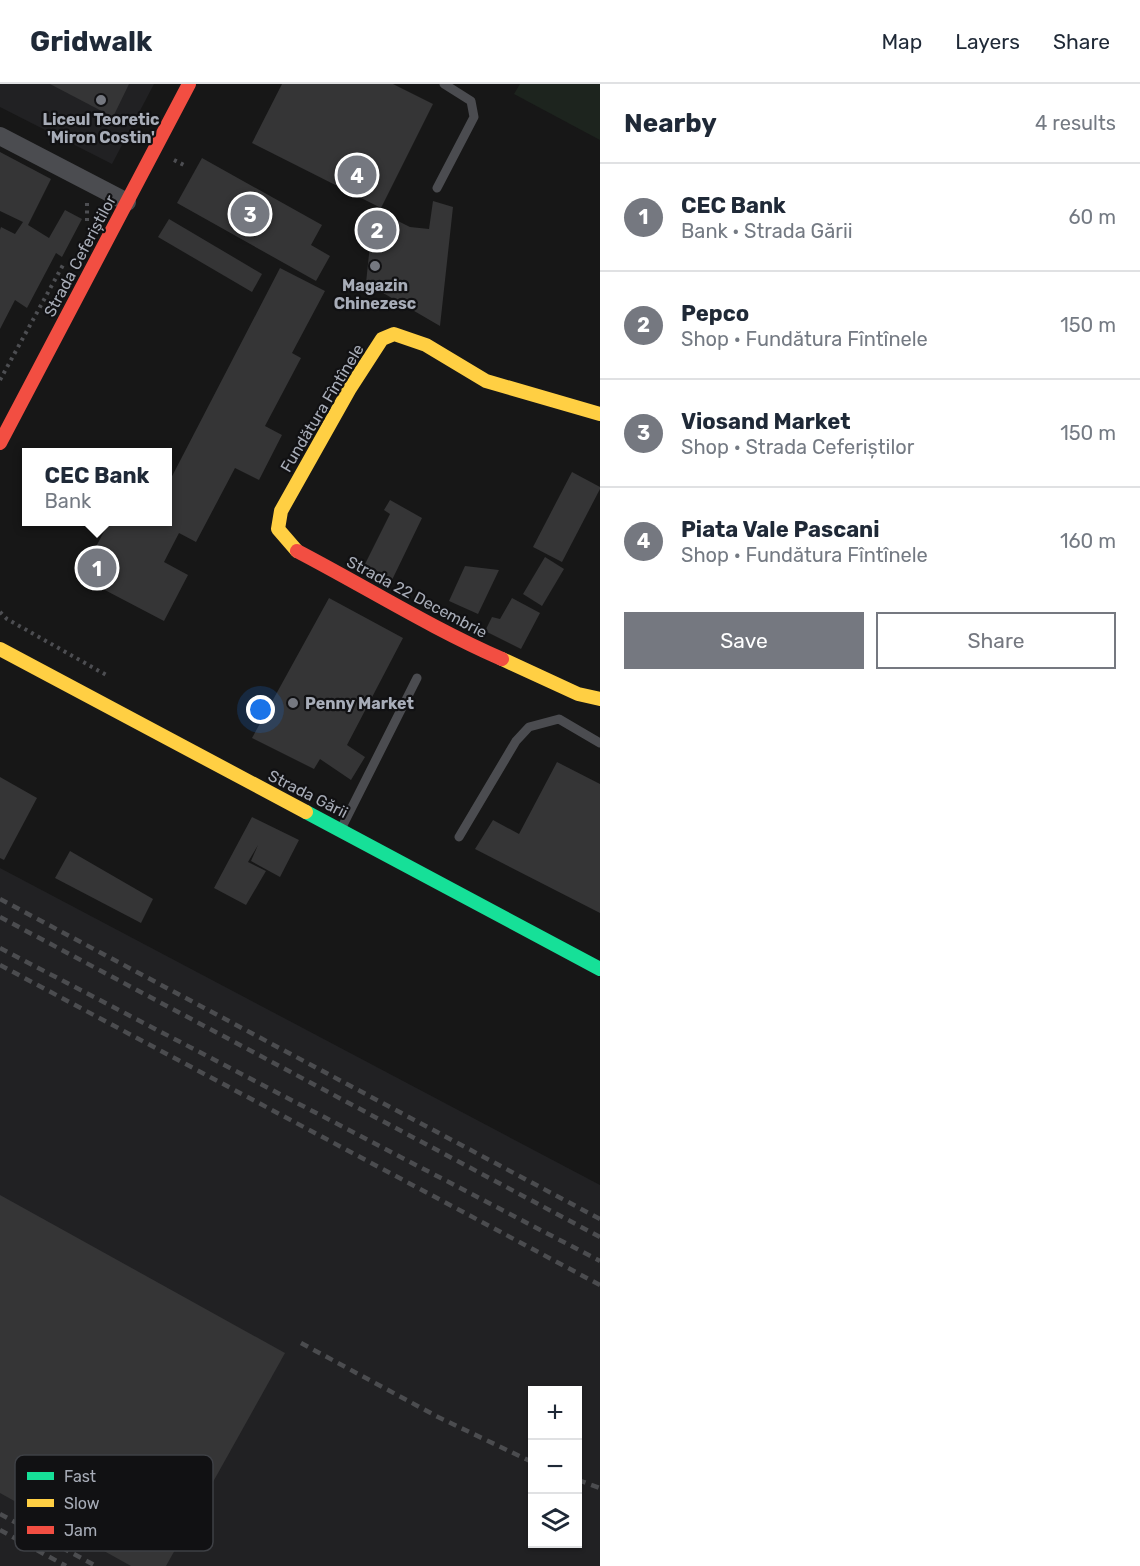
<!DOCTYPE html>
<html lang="en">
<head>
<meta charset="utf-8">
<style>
  body { margin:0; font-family:Rubik,sans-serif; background:#f2f2f3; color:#1f2937 }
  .controls { position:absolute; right:18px; bottom:18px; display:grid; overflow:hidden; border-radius:0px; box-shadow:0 2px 4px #0004 }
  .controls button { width:54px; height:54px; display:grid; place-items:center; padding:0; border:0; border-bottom:2px solid #e0e1e3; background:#fff; color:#1f2937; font:30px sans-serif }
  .you { position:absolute; left:261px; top:626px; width:21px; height:21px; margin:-15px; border:4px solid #fff; border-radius:50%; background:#1a73e8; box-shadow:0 0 0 9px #1a73e833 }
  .badge { display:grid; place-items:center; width:39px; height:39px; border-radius:50%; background:#757880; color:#fff; font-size:20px; font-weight:700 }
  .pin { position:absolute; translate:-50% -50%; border:3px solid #fff; box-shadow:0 2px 6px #0006 }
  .popup { position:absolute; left:22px; top:364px; width:150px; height:78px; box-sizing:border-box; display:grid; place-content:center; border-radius:0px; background:#fff; filter:drop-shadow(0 2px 4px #0005); font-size:20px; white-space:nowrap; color:#747a83 }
  .popup b { font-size:22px; color:#1f2937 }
  .popup::after { content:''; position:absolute; left:50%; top:100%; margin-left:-12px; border:12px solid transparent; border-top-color:#fff }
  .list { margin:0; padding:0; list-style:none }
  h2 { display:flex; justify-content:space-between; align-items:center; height:78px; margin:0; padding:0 24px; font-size:26px }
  h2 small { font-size:20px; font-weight:400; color:#747a83 }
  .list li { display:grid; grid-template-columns:39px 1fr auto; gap:18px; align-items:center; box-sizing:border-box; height:108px; padding:0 24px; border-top:2px solid #e0e1e3 }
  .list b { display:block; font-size:22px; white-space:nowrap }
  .list p { margin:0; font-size:20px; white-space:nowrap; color:#747a83 }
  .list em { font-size:20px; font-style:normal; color:#747a83 }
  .actions { display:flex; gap:12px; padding:18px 24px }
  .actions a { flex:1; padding:14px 0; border:2px solid #757880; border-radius:0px; text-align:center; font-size:21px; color:#757880 }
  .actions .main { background:#757880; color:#fff }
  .icon { flex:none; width:33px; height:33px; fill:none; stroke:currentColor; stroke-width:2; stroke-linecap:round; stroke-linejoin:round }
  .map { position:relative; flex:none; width:600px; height:1482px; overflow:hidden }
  header { display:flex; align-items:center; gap:36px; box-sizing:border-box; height:84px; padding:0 30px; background:#fff; border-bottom:2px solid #e0e1e3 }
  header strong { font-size:28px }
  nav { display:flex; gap:33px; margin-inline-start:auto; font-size:21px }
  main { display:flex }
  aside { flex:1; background:#fff }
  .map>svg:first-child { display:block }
  .built { fill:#212123; fill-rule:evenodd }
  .green { fill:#1d241e }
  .building { fill:#353536 }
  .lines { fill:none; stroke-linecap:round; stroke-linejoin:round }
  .path { stroke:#4d4e52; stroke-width:4; stroke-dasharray:3 4.5; stroke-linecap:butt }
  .lane { stroke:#4b4c50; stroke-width:9 }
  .street { stroke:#4b4c50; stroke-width:18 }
  .fast { stroke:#16e098; stroke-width:14 }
  .slow { stroke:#ffcf43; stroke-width:14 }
  .jam { stroke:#f24e42; stroke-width:14 }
  .rail { stroke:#4b4c4f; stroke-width:4.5; stroke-dasharray:8 6; stroke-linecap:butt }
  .poi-dot { fill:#757880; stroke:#111113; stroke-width:2 }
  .labels { text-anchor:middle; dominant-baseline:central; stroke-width:4.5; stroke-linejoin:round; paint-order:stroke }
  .poi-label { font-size:16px; font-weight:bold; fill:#a8adb8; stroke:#111113 }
  .street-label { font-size:16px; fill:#a8adb8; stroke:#111113 }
  .key { fill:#111113; stroke:#3e4045; stroke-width:1.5 }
  .key-label { font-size:16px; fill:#a8adb8 }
</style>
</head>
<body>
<header>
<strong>Gridwalk</strong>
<nav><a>Map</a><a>Layers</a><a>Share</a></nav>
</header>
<main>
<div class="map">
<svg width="600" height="1482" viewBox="0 0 600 1482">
  <rect width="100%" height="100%" fill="#171717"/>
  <g class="built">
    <polygon points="0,0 154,0 112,80 0,23"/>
    <path d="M0,784l600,317v381h-600zM532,1306h46v154h-46z"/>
  </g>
  <polygon class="green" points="520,0 600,0 600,56 514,10"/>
  <g class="building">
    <polygon points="50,0 129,0 113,33"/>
    <polygon points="282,0 393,0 433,20 381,124 252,59"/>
    <polygon points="0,68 51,95 28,141 49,154 65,126 82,135 62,173 56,169 27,224 15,216 0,245 0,146 1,143 15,150 23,138 0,127"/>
    <polygon points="202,74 322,141 311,161 330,172 316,197 177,119"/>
    <polygon points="433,117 453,123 440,242 366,199 373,132 392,134 410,143 429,145"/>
    <polygon points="169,135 262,190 252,208 158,153"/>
    <polygon points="280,184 325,207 292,269 301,274 265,342 282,351 259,396 235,384 196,458 179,449 164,478 188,491 164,537 80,493 109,438 168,438 168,400"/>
    <polygon points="572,388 600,403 600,405 562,478 533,463"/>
    <polygon points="390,416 422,434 392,496 365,480 390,430 384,426"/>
    <polygon points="545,473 564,485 542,522 523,510"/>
    <polygon points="465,482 499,486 478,530 449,517"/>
    <polygon points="329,514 403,554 347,661 365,673 351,696 320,675 314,685 252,654"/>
    <polygon points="512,514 540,529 521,565 485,547 492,533 500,535"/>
    <polygon points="557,678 600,700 600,829 475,765 493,736 519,750"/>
    <polygon points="0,693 37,714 4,776 0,774"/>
    <polygon points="252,733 299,756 280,793 251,777 258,761 248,778 266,787 246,821 214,804"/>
    <polygon points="70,767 153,815 141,839 55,794"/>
    <polygon points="0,1111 285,1269 166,1482 131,1482 0,1409"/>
  </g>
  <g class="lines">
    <g class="path">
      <polyline points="174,76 184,81"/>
      <polyline points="87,119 87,138"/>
      <polyline points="0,296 63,181"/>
      <polyline points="0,528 7,535 108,592"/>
    </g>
    <g class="lane">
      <polyline points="437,104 474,33 471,17 444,0"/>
      <polyline points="341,745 417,594"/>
      <polyline points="459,753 516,657 529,643 559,635 600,659"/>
    </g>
    <polyline class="street" points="0,52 127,118"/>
    <polyline class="fast" points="306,728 600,885"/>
    <g class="slow">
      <polyline points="297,467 278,445 281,427 349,306 382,255 394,250 426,261 486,297 600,330"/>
      <polyline points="0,565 306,728"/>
      <polyline points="502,575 578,610 600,615"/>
    </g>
    <g class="jam">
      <polyline points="0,359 189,0"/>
      <path d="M297,467c69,36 134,77 205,108"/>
    </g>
    <g class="rail">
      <polyline points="0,815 600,1135"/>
      <polyline points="0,833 600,1153"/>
      <polyline points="0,864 600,1177"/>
      <polyline points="0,881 600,1201"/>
      <polyline points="301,1259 438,1333 532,1378"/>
      <polyline points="578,1396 600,1404"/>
      <polyline points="0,1430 96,1482"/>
      <polyline points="0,1446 66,1482"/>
    </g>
  </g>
  <g class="poi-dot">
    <circle cx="101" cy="16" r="6"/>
    <circle cx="375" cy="182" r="6"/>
    <circle cx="293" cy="619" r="6"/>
  </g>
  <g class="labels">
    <g class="poi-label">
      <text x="101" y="35">Liceul Teoretic<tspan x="101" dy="18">'Miron Costin'</tspan></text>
      <text x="375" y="201">Magazin<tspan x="375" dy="18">Chinezesc</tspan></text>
      <text x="305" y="619" text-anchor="start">Penny Market</text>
    </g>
    <g class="street-label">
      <text transform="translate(80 172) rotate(-62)">Strada Ceferiștilor</text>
      <text transform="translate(322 324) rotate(-59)">Fundătura Fîntînele</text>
      <text transform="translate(417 513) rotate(28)">Strada 22 Decembrie</text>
      <text transform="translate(308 710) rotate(27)">Strada Gării</text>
    </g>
  </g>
  <rect x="15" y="1371" width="198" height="96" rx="9" class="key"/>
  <rect x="27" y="1388" width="27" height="8" fill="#16e098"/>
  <rect x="27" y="1415" width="27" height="8" fill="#ffcf43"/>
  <rect x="27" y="1442" width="27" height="8" fill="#f24e42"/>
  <g class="key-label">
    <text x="64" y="1398">Fast</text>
    <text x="64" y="1425">Slow</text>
    <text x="64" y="1452">Jam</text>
  </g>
</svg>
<div class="controls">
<button>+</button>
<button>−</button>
<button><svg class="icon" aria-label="layers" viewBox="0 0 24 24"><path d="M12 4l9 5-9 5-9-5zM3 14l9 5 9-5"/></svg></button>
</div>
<div class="you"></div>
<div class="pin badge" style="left:97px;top:484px">1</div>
<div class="popup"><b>CEC Bank</b>Bank</div>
<div class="pin badge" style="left:377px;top:146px">2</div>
<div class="pin badge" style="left:250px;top:130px">3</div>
<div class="pin badge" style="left:357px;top:91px">4</div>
</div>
<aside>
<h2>Nearby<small>4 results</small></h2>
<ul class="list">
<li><span class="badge">1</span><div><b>CEC Bank</b><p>Bank · Strada Gării</p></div><em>60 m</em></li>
<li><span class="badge">2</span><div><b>Pepco</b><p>Shop · Fundătura Fîntînele</p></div><em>150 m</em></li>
<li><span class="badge">3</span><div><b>Viosand Market</b><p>Shop · Strada Ceferiștilor</p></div><em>150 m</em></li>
<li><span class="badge">4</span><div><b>Piata Vale Pascani</b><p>Shop · Fundătura Fîntînele</p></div><em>160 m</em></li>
</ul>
<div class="actions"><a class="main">Save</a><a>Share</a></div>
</aside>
</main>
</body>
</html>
